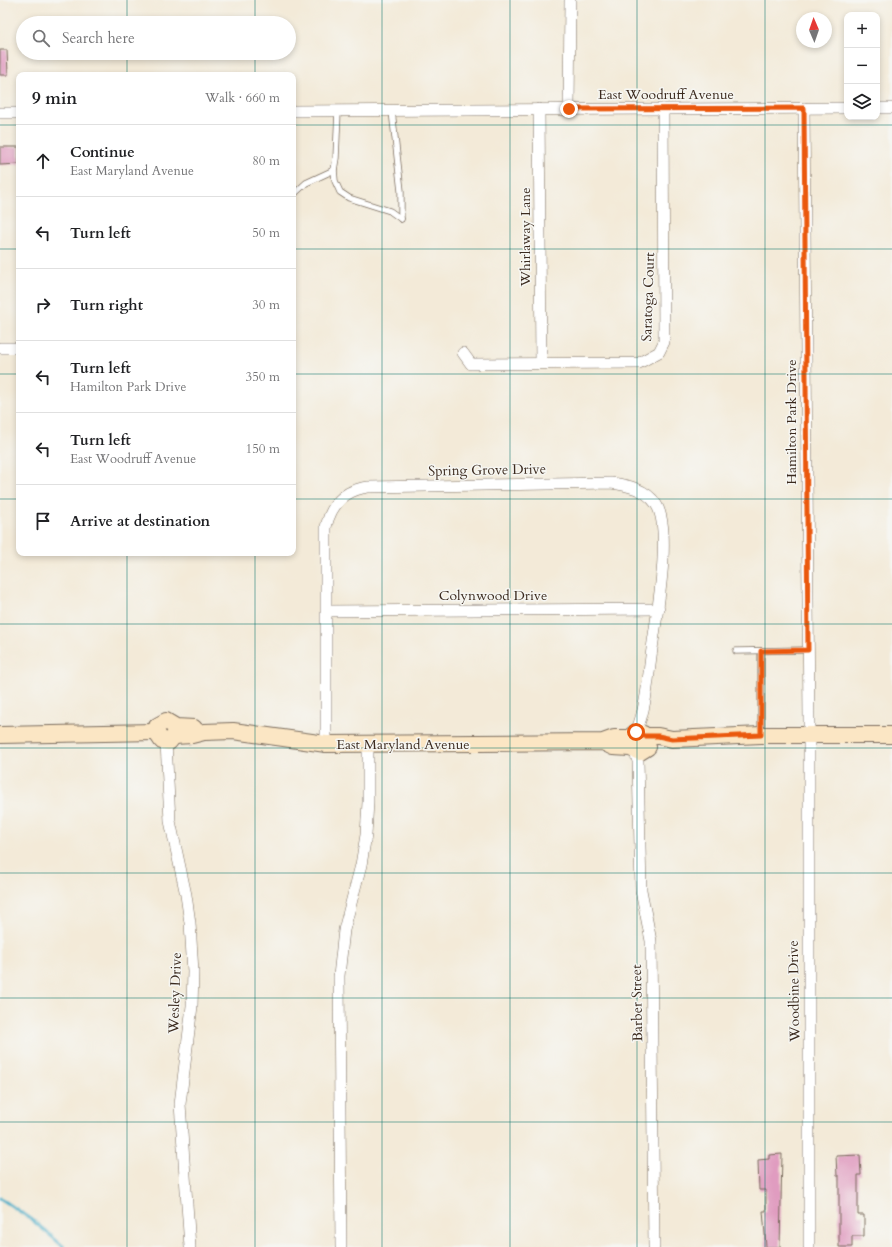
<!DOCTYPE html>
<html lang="en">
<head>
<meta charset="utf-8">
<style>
  body { margin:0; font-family:Cardo,serif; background:#f6f6f6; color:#202124 }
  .controls { position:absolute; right:12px; top:12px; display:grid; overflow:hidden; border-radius:8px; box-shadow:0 2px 6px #0003 }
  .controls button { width:36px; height:36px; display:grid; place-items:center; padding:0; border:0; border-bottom:1px solid #e0e0e0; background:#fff; color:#202124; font:20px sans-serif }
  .compass { position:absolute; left:796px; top:12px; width:36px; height:36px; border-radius:50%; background:#fff; box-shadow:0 2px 6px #0003; rotate:358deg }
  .stop { position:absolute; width:12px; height:12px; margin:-9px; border:3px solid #ea580c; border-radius:50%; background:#fff }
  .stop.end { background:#ea580c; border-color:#fff; box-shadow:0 1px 4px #0008 }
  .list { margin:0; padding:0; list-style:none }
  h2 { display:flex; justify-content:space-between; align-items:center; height:52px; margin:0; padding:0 16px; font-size:17px }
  h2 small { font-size:13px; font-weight:400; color:#757577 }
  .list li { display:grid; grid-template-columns:26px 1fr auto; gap:12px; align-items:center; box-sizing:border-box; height:72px; padding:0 16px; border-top:1px solid #e0e0e0 }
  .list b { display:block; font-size:15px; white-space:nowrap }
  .list p { margin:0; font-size:13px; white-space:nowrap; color:#757577 }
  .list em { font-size:13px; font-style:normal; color:#757577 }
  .icon { flex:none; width:22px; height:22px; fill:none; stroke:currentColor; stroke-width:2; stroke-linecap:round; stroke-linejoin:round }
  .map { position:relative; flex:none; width:892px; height:1247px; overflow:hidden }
  .search { position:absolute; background:#fff; box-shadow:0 2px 6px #0003; left:16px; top:16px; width:280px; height:44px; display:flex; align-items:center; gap:10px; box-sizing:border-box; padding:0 14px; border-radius:22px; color:#757577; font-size:15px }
  .panel { position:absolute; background:#fff; box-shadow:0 2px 6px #0003; left:16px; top:72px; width:280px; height:484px; border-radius:8px }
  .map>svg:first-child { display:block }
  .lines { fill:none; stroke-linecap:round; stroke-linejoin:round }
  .stream { stroke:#4bb0ca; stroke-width:3 }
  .building { fill:#e09cc0 }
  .lane-casing { stroke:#7b6d5f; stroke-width:7 }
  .street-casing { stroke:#7b6d5f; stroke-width:12 }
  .secondary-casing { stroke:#7b6d5f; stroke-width:18 }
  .lane { stroke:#fff; stroke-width:5.5 }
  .street { stroke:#fff; stroke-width:11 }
  .secondary { stroke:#fbe6c4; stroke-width:16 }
  .route { stroke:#ea580c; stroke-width:5 }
  .grid { fill:none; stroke:#0f766e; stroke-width:1; stroke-opacity:0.55 }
  .labels { text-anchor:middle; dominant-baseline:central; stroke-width:3; stroke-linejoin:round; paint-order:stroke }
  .street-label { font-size:14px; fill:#3b2a1e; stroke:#f6f6f2 }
</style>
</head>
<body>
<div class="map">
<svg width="892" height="1247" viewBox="0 0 892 1247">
  <rect width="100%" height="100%" fill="#f6f6f2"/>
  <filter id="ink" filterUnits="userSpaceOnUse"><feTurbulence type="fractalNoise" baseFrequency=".025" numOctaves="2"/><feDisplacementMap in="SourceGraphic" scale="8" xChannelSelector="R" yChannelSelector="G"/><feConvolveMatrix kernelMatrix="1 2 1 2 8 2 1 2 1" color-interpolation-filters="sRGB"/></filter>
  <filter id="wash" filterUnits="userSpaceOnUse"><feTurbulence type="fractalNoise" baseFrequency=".012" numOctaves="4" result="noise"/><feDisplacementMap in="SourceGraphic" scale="16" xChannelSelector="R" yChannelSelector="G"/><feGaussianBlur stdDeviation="0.9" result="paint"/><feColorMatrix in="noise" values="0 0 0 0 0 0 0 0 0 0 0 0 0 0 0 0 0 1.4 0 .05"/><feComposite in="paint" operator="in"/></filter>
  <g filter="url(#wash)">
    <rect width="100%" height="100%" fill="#f3ead8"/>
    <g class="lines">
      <polyline class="stream" points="0,1198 31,1219 64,1247"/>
    </g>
    <g id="blocks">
      <g class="building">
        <polygon points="0,50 7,50 8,75 0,75"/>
        <polygon points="0,147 19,147 19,164 0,165"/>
        <polygon points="782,1154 780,1247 766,1247 763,1211 766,1211 766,1190 759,1190 758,1160 769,1159 769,1155"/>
        <polygon points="860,1155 861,1175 858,1175 858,1215 864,1215 864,1236 852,1236 852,1247 839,1247 839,1176 837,1176 836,1156"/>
      </g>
    </g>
  </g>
  <g filter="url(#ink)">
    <use href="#blocks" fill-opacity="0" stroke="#7b6d5f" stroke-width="1"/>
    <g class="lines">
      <g class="lane-casing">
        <g id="lane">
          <polyline points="392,111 401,191 401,219"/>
          <polyline points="334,170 335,181 340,192 349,198 390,211 401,219"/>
          <polyline points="293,195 306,183 334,170 336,158 338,111"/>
          <polyline points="736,651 808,650"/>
          <polyline points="761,651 761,733"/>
        </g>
      </g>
      <g class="street-casing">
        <g id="street">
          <polyline points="804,108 809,722 809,1247"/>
          <polyline points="877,108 892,108"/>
          <polyline points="539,109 541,363"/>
          <polyline points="569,109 570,0"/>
          <polyline points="293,111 847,108"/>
          <polyline points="0,113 19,113"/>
          <polyline points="0,348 19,348"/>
          <polyline points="463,353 471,364 639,363 659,352 664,342 663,109"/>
          <polyline points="327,611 659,609"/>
          <polyline points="166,742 170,821 186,895 190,923 193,972 192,1006 180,1104 190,1247"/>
          <path d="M326,744v-217c5,-22 18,-37 42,-40l243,-4c16,2 35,6 45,21 17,26 0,114 -4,145 -4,27 -5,57 -16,83"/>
          <polyline points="634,750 638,761 641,890 651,941 654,1247"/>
          <polyline points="341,1247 339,976 344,930 361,865 366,835 368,802 368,745"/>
        </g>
      </g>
      <g class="secondary-casing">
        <g id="secondary">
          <polyline points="176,727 177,732 169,742 162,741 156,732 157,726 166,721 176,727 194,728"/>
          <polyline points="0,735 156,732"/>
          <polyline points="174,736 192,735 204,732 233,731 326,744 603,742 614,738 629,738 636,732 643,734 648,747 640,752 630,748 613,747 603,742"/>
          <polyline points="644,736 658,736 672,739 761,735 892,735"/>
        </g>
      </g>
      <use href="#lane" class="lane"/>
      <use href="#street" class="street"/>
      <use href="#secondary" class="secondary"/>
    </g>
  </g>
  <g class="lines" filter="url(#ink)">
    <polyline class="route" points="569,109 804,108 808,650 761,651 761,735 672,739 658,736 644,736 636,732"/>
  </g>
  <path class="grid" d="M127,0v23M255,0v23M382,0v1247M510,0v1247M637,0v1247M765,0v1247M127,53v22M255,53v22M0,125h19M293,125h599M0,249h19M293,249h599M0,374h19M293,374h599M0,499h19M293,499h599M127,553v694M255,553v694M0,624h892M0,748h892M0,873h892M0,998h892M0,1122h892"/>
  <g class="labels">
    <g class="street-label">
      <text x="666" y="94">East Woodruff Avenue</text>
      <text transform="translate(525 237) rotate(-90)">Whirlaway Lane</text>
      <text transform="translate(648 297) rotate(-88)">Saratoga Court</text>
      <text transform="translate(791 422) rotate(-90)">Hamilton Park Drive</text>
      <text transform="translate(487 470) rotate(-1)">Spring Grove Drive</text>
      <text x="493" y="595">Colynwood Drive</text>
      <text x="403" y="744">East Maryland Avenue</text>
      <text transform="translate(794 991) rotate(-91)">Woodbine Drive</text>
      <text transform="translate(175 993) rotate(-88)">Wesley Drive</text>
      <text transform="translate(637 1003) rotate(-91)">Barber Street</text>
    </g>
  </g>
</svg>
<div class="controls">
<button>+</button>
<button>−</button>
<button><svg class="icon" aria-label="layers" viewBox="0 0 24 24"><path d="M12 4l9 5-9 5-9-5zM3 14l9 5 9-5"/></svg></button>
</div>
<svg class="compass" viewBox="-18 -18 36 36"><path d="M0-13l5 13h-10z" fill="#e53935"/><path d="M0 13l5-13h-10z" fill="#757577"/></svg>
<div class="stop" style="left:636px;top:732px"></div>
<div class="stop end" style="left:569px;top:109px"></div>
<div class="search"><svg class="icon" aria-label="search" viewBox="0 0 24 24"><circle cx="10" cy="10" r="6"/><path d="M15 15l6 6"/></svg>Search here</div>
<section class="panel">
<h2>9 min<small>Walk · 660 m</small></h2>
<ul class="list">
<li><svg class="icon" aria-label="ahead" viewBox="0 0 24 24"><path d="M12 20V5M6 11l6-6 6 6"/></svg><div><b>Continue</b><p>East Maryland Avenue</p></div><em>80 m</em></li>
<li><svg class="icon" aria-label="left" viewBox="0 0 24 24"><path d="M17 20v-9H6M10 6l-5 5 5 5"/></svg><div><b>Turn left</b></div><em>50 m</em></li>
<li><svg class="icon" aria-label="right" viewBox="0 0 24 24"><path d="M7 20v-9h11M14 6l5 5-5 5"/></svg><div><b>Turn right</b></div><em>30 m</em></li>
<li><svg class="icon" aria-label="left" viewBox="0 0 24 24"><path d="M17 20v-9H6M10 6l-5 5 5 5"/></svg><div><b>Turn left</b><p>Hamilton Park Drive</p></div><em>350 m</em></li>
<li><svg class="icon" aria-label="left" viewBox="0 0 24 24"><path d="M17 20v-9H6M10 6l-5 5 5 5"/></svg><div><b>Turn left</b><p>East Woodruff Avenue</p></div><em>150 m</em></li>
<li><svg class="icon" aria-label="arrive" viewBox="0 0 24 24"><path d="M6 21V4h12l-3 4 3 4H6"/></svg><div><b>Arrive at destination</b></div></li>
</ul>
</section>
</div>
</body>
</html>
